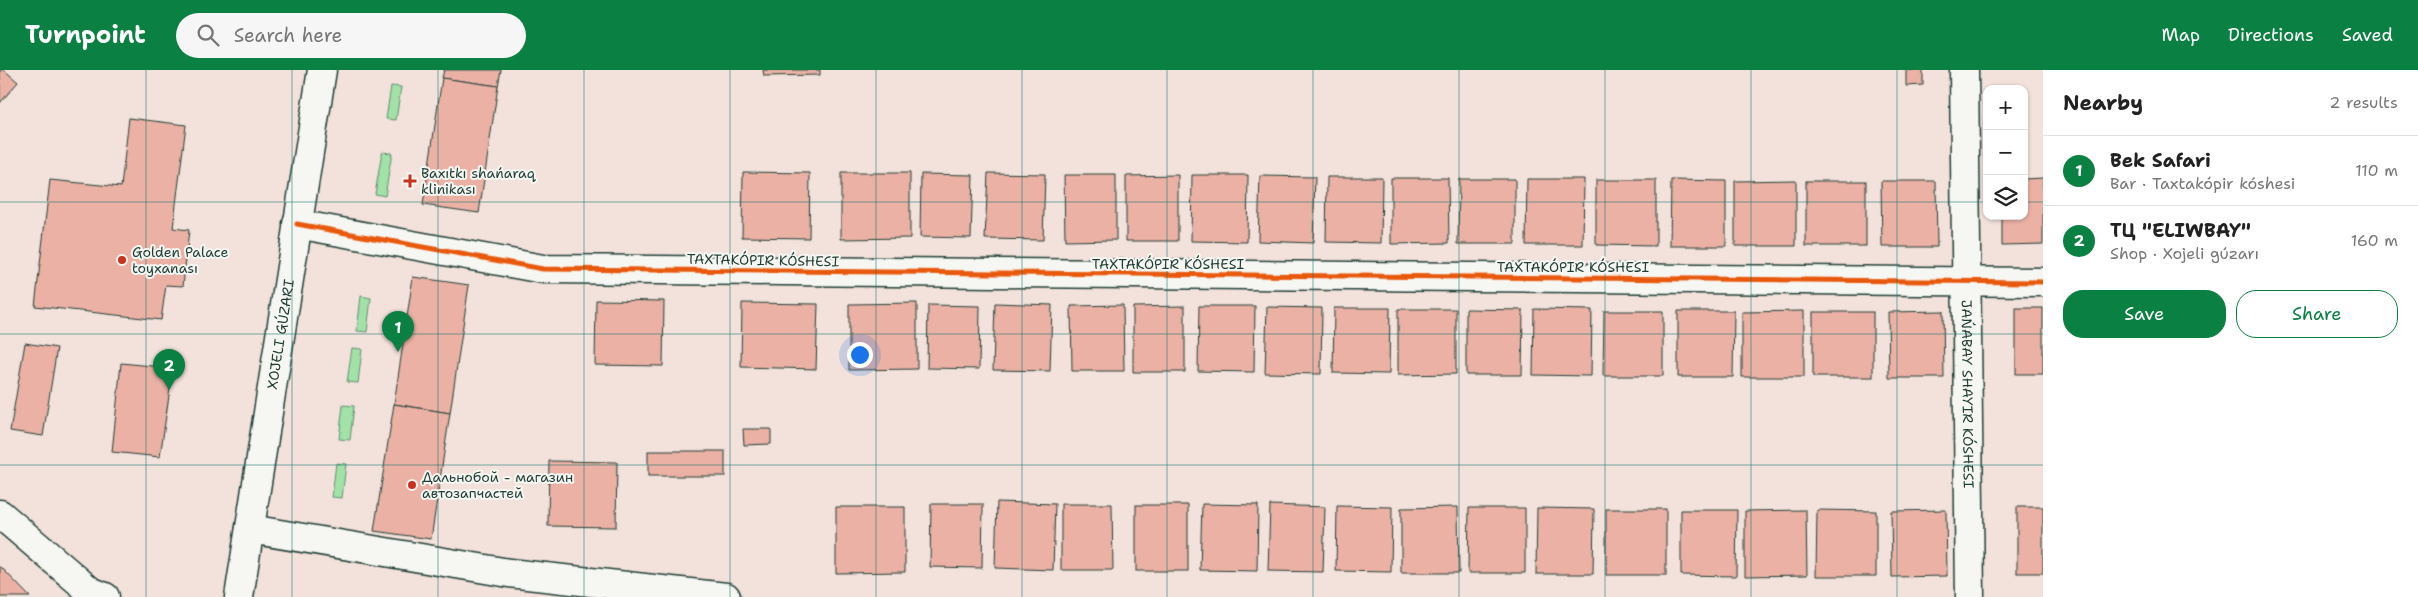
<!DOCTYPE html>
<html lang="en">
<head>
<meta charset="utf-8">
<style>
  body { margin:0; font-family:"Shantell Sans",sans-serif; background:#f6f6f6; color:#222 }
  .controls { position:absolute; right:15px; top:15px; display:grid; overflow:hidden; border-radius:10px; box-shadow:0 1px 4px #0004 }
  .controls button { width:45px; height:45px; display:grid; place-items:center; padding:0; border:0; border-bottom:1px solid #e0e0e0; background:#fff; color:#222; font:25px sans-serif }
  .you { position:absolute; left:859px; top:284px; width:18px; height:18px; margin:-12px; border:4px solid #fff; border-radius:50%; background:#1a73e8; box-shadow:0 0 0 8px #1a73e833 }
  .badge { display:grid; place-items:center; width:32px; height:32px; border-radius:50%; background:#0b8043; color:#fff; font-size:16px; font-weight:700 }
  .pin { position:absolute; translate:-50% -41px; filter:drop-shadow(0 1px 2px #0008) }
  .pin::after { content:''; position:absolute; top:26px; width:18px; height:15px; background:inherit; clip-path:polygon(0 0,100% 0,50% 100%) }
  .list { margin:0; padding:0; list-style:none }
  h2 { display:flex; justify-content:space-between; align-items:center; height:65px; margin:0; padding:0 20px; font-size:21px }
  h2 small { font-size:16px; font-weight:400; color:#767676 }
  .list li { display:grid; grid-template-columns:32px 1fr auto; gap:15px; align-items:center; box-sizing:border-box; height:70px; padding:0 20px; border-top:1px solid #e0e0e0 }
  .list b { display:block; font-size:19px; white-space:nowrap }
  .list p { margin:0; font-size:16px; white-space:nowrap; color:#767676 }
  .list em { font-size:16px; font-style:normal; color:#767676 }
  .actions { display:flex; gap:10px; padding:15px 20px }
  .actions a { flex:1; padding:11px 0; border:1px solid #0b8043; border-radius:20px; text-align:center; font-size:18px; color:#0b8043 }
  .actions .main { background:#0b8043; color:#fff }
  .icon { flex:none; width:28px; height:28px; fill:none; stroke:currentColor; stroke-width:2; stroke-linecap:round; stroke-linejoin:round }
  .map { position:relative; flex:none; width:2043px; height:527px; overflow:hidden }
  header { display:flex; align-items:center; gap:30px; box-sizing:border-box; height:70px; padding:0 25px; background:#0b8043; color:#fff }
  header strong { font-size:24px }
  nav { display:flex; gap:28px; margin-inline-start:auto; font-size:18px }
  .search { width:350px; height:45px; background:#f6f6f6; display:flex; align-items:center; gap:12px; box-sizing:border-box; padding:0 18px; border-radius:28px; color:#767676; font-size:19px }
  main { display:flex }
  aside { flex:1; background:#fff }
  .map>svg:first-child { display:block }
  .green { fill:#a2e1a8; stroke:#608f6e }
  .building { fill:#ebb1a5; stroke:#1f3d34 }
  .lines { fill:none; stroke-linecap:round; stroke-linejoin:round }
  .minor-casing { stroke:#1f3d34; stroke-width:31 }
  .primary-casing { stroke:#1f3d34; stroke-width:31 }
  .minor { stroke:#f6f6f2; stroke-width:28 }
  .primary { stroke:#f6f6f2; stroke-width:28 }
  .cycleway-casing { stroke:#f6f6f2; stroke-width:8 }
  .cycleway { stroke:#e8590c; stroke-width:5 }
  .grid { fill:none; stroke:#0f766e; stroke-width:1; stroke-opacity:0.55 }
  .poi-dot { fill:#c8321e; stroke:#f6f6f2; stroke-width:2 }
  .labels { text-anchor:middle; dominant-baseline:central; stroke-width:4; stroke-linejoin:round; paint-order:stroke }
  .poi-label { font-size:14px; fill:#1f3d34; stroke:#f6f6f2; text-anchor:start }
  .street-label { font-size:14px; fill:#1f3d34; stroke:#f6f6f2 }
</style>
</head>
<body>
<header>
<strong>Turnpoint</strong>
<div class="search"><svg class="icon" aria-label="search" viewBox="0 0 24 24"><circle cx="10" cy="10" r="6"/><path d="M15 15l6 6"/></svg>Search here</div>
<nav><a>Map</a><a>Directions</a><a>Saved</a></nav>
</header>
<main>
<div class="map">
<svg width="2043" height="527" viewBox="0 0 2043 527">
  <rect width="100%" height="100%" fill="#f3e1db"/>
  <filter id="ink" filterUnits="userSpaceOnUse"><feTurbulence type="fractalNoise" baseFrequency=".02" numOctaves="2"/><feDisplacementMap in="SourceGraphic" scale="10" xChannelSelector="R" yChannelSelector="G"/><feConvolveMatrix kernelMatrix="1 2 1 2 8 2 1 2 1" color-interpolation-filters="sRGB"/></filter>
  <g filter="url(#ink)">
    <g class="green">
      <polygon points="391,16 401,17 396,50 386,49"/>
      <polygon points="382,82 392,83 385,126 375,124"/>
      <polygon points="361,226 371,228 367,262 357,261"/>
      <polygon points="352,278 362,279 358,313 347,312"/>
      <polygon points="343,335 354,336 350,370 339,369"/>
      <polygon points="336,393 346,394 342,428 332,427"/>
    </g>
    <g class="building">
      <polygon points="0,0 4,0 18,12 0,33"/>
      <polygon points="444,0 501,0 498,16 442,8"/>
      <polygon points="763,0 820,0 820,5 764,6"/>
      <polygon points="1906,0 1923,0 1923,15 1906,16"/>
      <polygon points="442,8 498,16 479,143 423,135"/>
      <polygon points="129,48 186,55 173,158 189,160 183,216 166,215 161,250 35,236 50,110 121,117"/>
      <polygon points="743,102 810,103 809,168 742,167"/>
      <polygon points="841,103 910,103 910,168 841,169"/>
      <polygon points="988,103 1045,104 1043,170 985,169"/>
      <polygon points="921,104 973,105 971,168 920,167"/>
      <polygon points="1064,105 1116,105 1116,170 1065,171"/>
      <polygon points="1178,105 1178,171 1126,171 1126,106"/>
      <polygon points="1192,105 1248,105 1247,172 1191,171"/>
      <polygon points="1260,106 1315,107 1313,173 1258,171"/>
      <polygon points="1327,107 1382,107 1381,173 1326,172"/>
      <polygon points="1391,108 1448,108 1449,173 1391,174"/>
      <polygon points="2043,108 2043,174 2002,175 2002,146 2024,146 2024,109"/>
      <polygon points="1459,109 1515,109 1515,174 1458,174"/>
      <polygon points="1527,109 1584,109 1583,175 1526,175"/>
      <polygon points="1596,110 1656,110 1656,176 1596,175"/>
      <polygon points="1671,110 1726,111 1726,176 1670,176"/>
      <polygon points="1796,110 1796,176 1735,176 1735,111"/>
      <rect x="1806" y="111" width="60" height="65"/>
      <polygon points="1881,111 1936,111 1937,177 1882,177"/>
      <polygon points="413,207 469,215 450,343 394,334"/>
      <polygon points="596,230 664,231 663,296 595,295"/>
      <polygon points="742,233 818,234 816,299 741,297"/>
      <polygon points="917,233 917,299 849,300 849,234"/>
      <polygon points="995,233 1052,235 1050,301 993,300"/>
      <polygon points="928,235 980,236 979,299 927,298"/>
      <polygon points="1123,235 1124,301 1072,301 1071,236"/>
      <polygon points="1185,236 1185,302 1133,302 1133,237"/>
      <polygon points="1199,236 1255,236 1254,302 1198,301"/>
      <polygon points="1267,237 1322,238 1321,304 1265,303"/>
      <polygon points="1334,238 1390,238 1389,304 1333,303"/>
      <rect x="2016" y="238" width="27" height="66"/>
      <polygon points="1398,239 1456,239 1456,304 1398,305"/>
      <polygon points="1466,239 1523,240 1522,305 1466,305"/>
      <polygon points="1534,239 1592,240 1591,306 1533,305"/>
      <polygon points="1604,241 1663,241 1663,306 1603,306"/>
      <polygon points="1678,241 1734,241 1733,307 1678,307"/>
      <polygon points="1804,241 1804,307 1742,307 1742,242"/>
      <polygon points="1943,241 1944,308 1889,308 1888,242"/>
      <rect x="1813" y="242" width="60" height="65"/>
      <polygon points="25,273 57,278 43,366 10,361"/>
      <polygon points="121,293 173,298 160,387 112,382"/>
      <polygon points="394,334 450,343 431,469 374,461"/>
      <polygon points="743,359 771,359 771,374 744,375"/>
      <rect x="648" y="381" width="77" height="25"/>
      <polygon points="549,391 617,392 616,457 548,456"/>
      <polygon points="997,432 1055,434 1053,500 995,498"/>
      <polygon points="931,434 983,434 982,498 930,497"/>
      <polygon points="1061,434 1112,434 1113,500 1061,500"/>
      <polygon points="1202,434 1258,435 1257,501 1200,500"/>
      <rect x="1136" y="435" width="52" height="66"/>
      <polygon points="1270,435 1325,437 1323,502 1268,501"/>
      <polygon points="1337,436 1392,437 1391,502 1336,501"/>
      <polygon points="836,437 905,437 905,502 836,503"/>
      <polygon points="1458,437 1459,503 1401,503 1401,438"/>
      <rect x="2017" y="437" width="26" height="66"/>
      <polygon points="1469,438 1525,438 1525,503 1468,503"/>
      <polygon points="1537,438 1594,439 1593,504 1536,504"/>
      <rect x="1606" y="439" width="60" height="66"/>
      <polygon points="1681,440 1737,440 1736,506 1681,505"/>
      <polygon points="1806,440 1807,505 1745,506 1745,441"/>
      <polygon points="1817,440 1876,441 1876,506 1816,506"/>
      <polygon points="1946,440 1947,506 1892,507 1891,441"/>
      <polygon points="0,496 30,527 0,527"/>
    </g>
    <g class="lines">
      <g class="minor-casing">
        <g id="minor">
          <path id="s1" d="M1964,0l6,527"/>
          <polyline points="297,154 543,199 2043,212"/>
          <polyline points="0,444 90,521 105,527"/>
          <polyline points="250,459 509,503 726,527"/>
        </g>
      </g>
      <g class="primary-casing">
        <g id="primary">
          <path id="s2" d="M239,527l83,-527"/>
        </g>
      </g>
      <use href="#minor" class="minor"/>
      <use href="#primary" class="primary"/>
      <g class="cycleway-casing">
        <polyline id="cycleway" points="297,154 543,199 2043,212"/>
      </g>
      <use href="#cycleway" class="cycleway"/>
    </g>
  </g>
  <path class="grid" d="M146,0v527M292,0v527M438,0v527M584,0v527M730,0v527M876,0v527M1022,0v527M1167,0v527M1313,0v527M1459,0v527M1605,0v527M1751,0v527M1897,0v527M0,132h1987M2024,132h19M0,264h2043M0,395h2043"/>
  <g class="poi-dot">
    <path d="M407.5 103.5h5v5h5v5h-5v5h-5v-5h-5v-5h5z"/>
    <circle cx="122" cy="190" r="5"/>
    <circle cx="412" cy="415" r="5"/>
  </g>
  <g class="labels">
    <g class="poi-label">
      <text x="421" y="103">Baxıtkı shańaraq<tspan x="421" dy="16">klinikası</tspan></text>
      <text x="132" y="182">Golden Palace<tspan x="132" dy="16">toyxanası</tspan></text>
      <text x="422" y="407">Дальнобой - магазин<tspan x="422" dy="16">автозапчастей</tspan></text>
    </g>
    <g class="street-label">
      <text transform="translate(763 190) rotate(1)">TAXTAKÓPIR KÓSHESI</text>
      <text x="1168" y="194">TAXTAKÓPIR KÓSHESI</text>
      <text x="1573" y="197">TAXTAKÓPIR KÓSHESI</text>
      <text stroke="none"><textPath href="#s2" startOffset="266">XOJELI GÚZARI</textPath></text>
      <text stroke="none"><textPath href="#s1" startOffset="324">JAŃABAY SHAYIR KÓSHESI</textPath></text>
    </g>
  </g>
</svg>
<div class="controls">
<button>+</button>
<button>−</button>
<button><svg class="icon" aria-label="layers" viewBox="0 0 24 24"><path d="M12 4l9 5-9 5-9-5zM3 14l9 5 9-5"/></svg></button>
</div>
<div class="you"></div>
<div class="pin badge" style="left:398px;top:282px">1</div>
<div class="pin badge" style="left:169px;top:320px">2</div>
</div>
<aside>
<h2>Nearby<small>2 results</small></h2>
<ul class="list">
<li><span class="badge">1</span><div><b>Bek Safari</b><p>Bar · Taxtakópir kóshesi</p></div><em>110 m</em></li>
<li><span class="badge">2</span><div><b>ТЦ &quot;ELIWBAY&quot;</b><p>Shop · Xojeli gúzarı</p></div><em>160 m</em></li>
</ul>
<div class="actions"><a class="main">Save</a><a>Share</a></div>
</aside>
</main>
</body>
</html>
